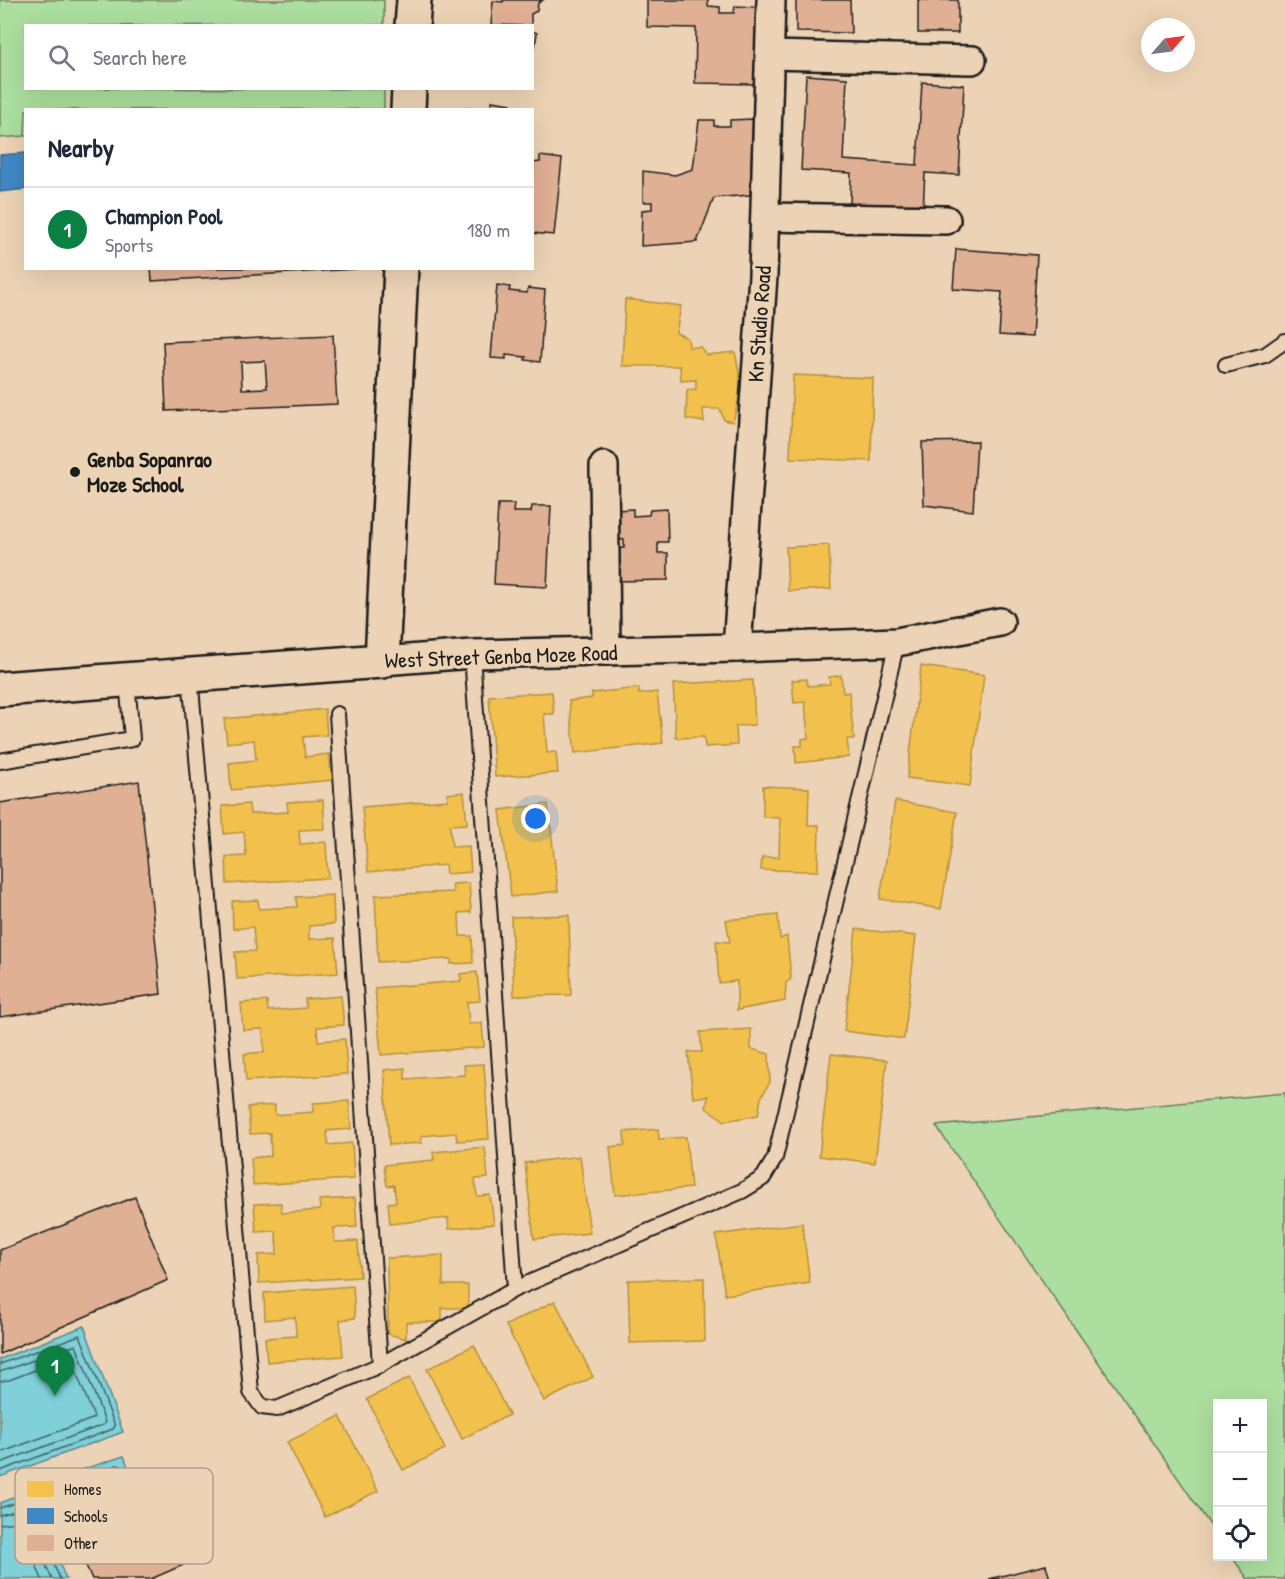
<!DOCTYPE html>
<html lang="en">
<head>
<meta charset="utf-8">
<style>
  body { margin:0; font-family:"Patrick Hand",sans-serif; background:#f6f6f7; color:#1f2937 }
  .controls { position:absolute; right:18px; bottom:18px; display:grid; overflow:hidden; border-radius:0px; box-shadow:0 6px 24px #0002 }
  .controls button { width:54px; height:54px; display:grid; place-items:center; padding:0; border:0; border-bottom:2px solid #e0e1e3; background:#fff; color:#1f2937; font:30px sans-serif }
  .compass { position:absolute; left:1141px; top:18px; width:54px; height:54px; border-radius:50%; background:#fff; box-shadow:0 6px 24px #0002; rotate:62deg }
  .you { position:absolute; left:536px; top:819px; width:21px; height:21px; margin:-15px; border:4px solid #fff; border-radius:50%; background:#1a73e8; box-shadow:0 0 0 9px #1a73e833 }
  .badge { display:grid; place-items:center; width:39px; height:39px; border-radius:50%; background:#0b8043; color:#fff; font-size:20px; font-weight:700 }
  .pin { position:absolute; translate:-50% -50px; filter:drop-shadow(0 2px 3px #0008) }
  .pin::after { content:''; position:absolute; top:32px; width:21px; height:18px; background:inherit; clip-path:polygon(0 0,100% 0,50% 100%) }
  .list { margin:0; padding:0; list-style:none }
  h2 { display:flex; justify-content:space-between; align-items:center; height:78px; margin:0; padding:0 24px; font-size:26px }
  h2 small { font-size:20px; font-weight:400; color:#747a83 }
  .list li { display:grid; grid-template-columns:39px 1fr auto; gap:18px; align-items:center; box-sizing:border-box; height:84px; padding:0 24px; border-top:2px solid #e0e1e3 }
  .list b { display:block; font-size:22px; white-space:nowrap }
  .list p { margin:0; font-size:20px; white-space:nowrap; color:#747a83 }
  .list em { font-size:20px; font-style:normal; color:#747a83 }
  .icon { flex:none; width:33px; height:33px; fill:none; stroke:currentColor; stroke-width:2; stroke-linecap:round; stroke-linejoin:round }
  .map { position:relative; flex:none; width:1285px; height:1579px; overflow:hidden }
  .search { position:absolute; background:#fff; box-shadow:0 6px 24px #0002; left:24px; top:24px; width:510px; height:66px; display:flex; align-items:center; gap:15px; box-sizing:border-box; padding:0 21px; border-radius:0px; color:#747a83; font-size:22px }
  .panel { position:absolute; background:#fff; box-shadow:0 6px 24px #0002; left:24px; top:108px; width:510px; height:162px; border-radius:0px }
  .map>svg:first-child { display:block }
  .green { fill:#acde9f; stroke:#647d5e; stroke-width:1.5 }
  .water { fill:#7fd0d8; stroke:#57888d; stroke-width:1.5 }
  .homes { fill:#f2c14e; stroke:#b2903f; stroke-width:1.5 }
  .schools { fill:#3f88c5; stroke:#346892; stroke-width:1.5 }
  .lines { fill:none; stroke-linecap:round; stroke-linejoin:round }
  .shore { stroke:#446467; stroke-width:1.5 }
  .building { fill:#e0b095; stroke:#1c1c1c; stroke-width:1.5; fill-rule:evenodd }
  .service-casing { stroke:#1c1c1c; stroke-width:18 }
  .minor-casing { stroke:#1c1c1c; stroke-width:32 }
  .tertiary-casing { stroke:#1c1c1c; stroke-width:38 }
  .service { stroke:#edd3b5; stroke-width:14 }
  .minor { stroke:#edd3b5; stroke-width:27 }
  .tertiary { stroke:#edd3b5; stroke-width:33 }
  .poi-dot { fill:#1c1c1c; stroke:#edd3b5; stroke-width:2 }
  .labels { text-anchor:middle; dominant-baseline:central; stroke-width:6; stroke-linejoin:round; paint-order:stroke }
  .street-label { font-size:22px; fill:#1c1c1c; stroke:#edd3b5 }
  .poi-label { font-size:22px; font-weight:bold; fill:#1c1c1c; stroke:#edd3b5; text-anchor:start }
  .key { fill:#edd3b5; stroke:#ae9c87; stroke-width:1.5 }
  .key-label { font-size:16px; fill:#1c1c1c }
</style>
</head>
<body>
<div class="map">
<svg width="1285" height="1579" viewBox="0 0 1285 1579">
  <rect width="100%" height="100%" fill="#edd3b5"/>
  <filter id="ink" filterUnits="userSpaceOnUse"><feTurbulence type="fractalNoise" baseFrequency=".0167" numOctaves="2"/><feDisplacementMap in="SourceGraphic" scale="12" xChannelSelector="R" yChannelSelector="G"/><feConvolveMatrix kernelMatrix="1 2 1 2 8 2 1 2 1" color-interpolation-filters="sRGB"/></filter>
  <g filter="url(#ink)">
    <g class="green">
      <polygon points="0,0 384,0 384,25 26,26 26,88 384,89 384,109 26,110 25,136 0,138"/>
      <polygon points="1285,1093 1285,1579 1248,1579 1232,1557 1262,1556 1262,1404 1218,1404 1217,1535 936,1126"/>
    </g>
    <g class="water">
      <polygon points="84,1326 123,1432 0,1477 0,1359"/>
      <polygon points="124,1456 141,1501 96,1520 75,1472"/>
      <polygon points="29,1491 66,1579 0,1579 0,1503"/>
    </g>
    <g class="homes">
      <polygon points="625,299 681,306 676,333 688,338 689,347 701,347 706,355 735,352 742,386 733,422 724,420 720,409 703,409 704,422 686,419 687,390 696,389 696,380 681,381 680,366 622,366"/>
      <polygon points="793,375 873,378 871,461 790,458"/>
      <polygon points="829,545 831,589 788,591 786,547"/>
      <polygon points="921,666 984,675 970,786 907,778"/>
      <polygon points="841,675 843,693 849,692 854,739 847,739 849,757 796,763 795,746 802,746 802,739 808,738 805,702 794,703 792,680 807,679 808,686 830,684 829,677"/>
      <polygon points="753,680 755,725 736,726 737,745 705,747 704,737 676,738 673,684"/>
      <polygon points="639,688 639,694 657,692 663,743 575,753 569,701 592,698 592,693"/>
      <polygon points="552,692 554,714 544,714 547,753 556,752 558,773 495,777 489,696"/>
      <polygon points="325,709 327,735 303,737 305,757 329,754 332,780 231,790 229,763 256,760 254,740 227,743 224,719"/>
      <polygon points="763,786 809,788 808,825 819,825 818,871 761,870 762,857 779,857 780,818 763,817"/>
      <polygon points="464,792 467,824 450,825 452,847 469,846 471,872 446,874 445,865 368,872 362,807 448,800 447,794"/>
      <polygon points="323,800 325,829 299,830 300,844 326,842 328,878 227,884 226,857 246,856 244,832 224,834 222,806 249,804 250,814 288,812 287,802"/>
      <polygon points="895,801 957,812 941,909 880,899"/>
      <polygon points="548,804 558,891 511,897 500,810"/>
      <polygon points="469,883 471,912 459,913 460,936 472,936 473,963 451,964 451,959 378,962 375,895 453,892 452,884"/>
      <polygon points="333,895 334,924 309,926 309,939 335,938 338,973 237,979 235,952 255,951 253,927 233,929 232,901 258,900 259,909 297,907 296,897"/>
      <polygon points="569,915 571,995 514,996 511,917"/>
      <polygon points="778,915 780,939 787,936 791,979 786,983 785,1001 737,1010 737,981 719,983 716,941 730,942 726,920"/>
      <polygon points="856,929 916,936 904,1039 844,1031"/>
      <polygon points="477,972 480,1001 467,1002 469,1024 482,1023 484,1047 381,1055 375,988 461,981 460,974"/>
      <polygon points="341,996 344,1025 317,1027 318,1041 345,1039 347,1074 246,1081 244,1054 264,1052 263,1029 243,1030 241,1003 267,1001 268,1011 306,1008 305,999"/>
      <polygon points="751,1029 751,1049 769,1054 770,1082 761,1098 758,1115 725,1121 706,1108 708,1096 693,1098 688,1052 702,1052 700,1032"/>
      <polygon points="831,1054 887,1060 875,1163 819,1156"/>
      <polygon points="484,1064 489,1139 457,1141 456,1133 421,1136 421,1143 389,1145 384,1070 405,1068 405,1079 465,1075 464,1065"/>
      <polygon points="349,1101 351,1129 327,1131 328,1145 352,1143 354,1179 253,1185 251,1158 271,1156 270,1133 250,1134 248,1107 275,1105 275,1115 313,1112 313,1103"/>
      <polygon points="658,1129 659,1139 686,1137 691,1188 615,1195 610,1147 625,1145 624,1132"/>
      <polygon points="485,1147 488,1178 475,1179 477,1196 490,1195 494,1224 449,1229 448,1218 390,1224 388,1203 396,1202 394,1185 387,1186 384,1165 434,1160 433,1152"/>
      <polygon points="580,1156 590,1233 534,1239 525,1163"/>
      <polygon points="355,1198 357,1227 334,1228 335,1242 358,1241 360,1277 259,1283 258,1255 277,1254 276,1231 256,1232 254,1204 281,1203 282,1213 320,1210 319,1200"/>
      <polygon points="802,1223 810,1283 725,1295 716,1235"/>
      <polygon points="443,1255 443,1285 468,1285 468,1308 442,1308 442,1322 406,1322 406,1339 388,1334 387,1258"/>
      <polygon points="704,1278 705,1341 630,1343 628,1280"/>
      <polygon points="353,1286 355,1318 340,1320 343,1356 267,1362 265,1338 296,1336 295,1317 265,1320 264,1293"/>
      <polygon points="555,1301 593,1377 544,1401 506,1325"/>
      <polygon points="474,1345 509,1415 462,1439 427,1369"/>
      <polygon points="409,1378 445,1449 403,1470 367,1399"/>
      <polygon points="340,1416 378,1491 325,1517 287,1442"/>
    </g>
    <polygon class="schools" points="26,153 26,189 0,192 0,155"/>
    <g class="lines">
      <g class="shore">
        <polyline points="0,1364 80,1335 115,1426 113,1429 0,1471"/>
        <polyline points="0,1372 76,1345 105,1422 103,1425 0,1463"/>
        <polyline points="0,1381 9,1380 70,1357 94,1417 92,1419 0,1453"/>
        <polygon points="117,1465 121,1466 132,1497 99,1511 84,1477"/>
        <polygon points="113,1474 117,1475 123,1493 103,1501 95,1481"/>
        <polyline points="0,1508 23,1500 26,1501 60,1579"/>
        <polyline points="0,1515 19,1510 22,1511 52,1579"/>
        <polyline points="0,1524 17,1522 42,1579"/>
      </g>
    </g>
    <g class="building">
      <polygon points="503,0 543,0 538,3 537,11 531,14 531,26 491,25 493,1 503,2"/>
      <polygon points="647,0 708,0 708,6 720,7 720,13 734,13 735,6 756,7 755,84 695,83 696,28 647,27"/>
      <polygon points="796,0 850,0 851,33 796,32"/>
      <rect x="918" y="0" width="40" height="33"/>
      <polygon points="532,31 537,33 535,47 532,47"/>
      <polygon points="806,75 847,78 843,160 917,165 922,82 964,85 959,175 925,173 923,209 850,205 851,173 801,170"/>
      <polygon points="492,101 511,104 511,110 456,110 456,108 491,109"/>
      <polygon points="753,119 750,195 714,198 697,242 641,246 642,210 652,209 652,202 643,202 643,171 675,175 693,169 699,120 714,120 714,126 730,126 730,120"/>
      <polygon points="540,156 562,159 554,235 532,233 532,163 540,162"/>
      <polygon points="956,249 1037,255 1032,337 999,335 1002,292 953,289"/>
      <polygon points="151,268 356,268 356,269 152,281"/>
      <polygon points="497,285 510,287 509,291 527,293 528,288 545,290 540,362 525,360 526,357 506,355 506,359 491,358"/>
      <path d="M333,335l4,69 -171,7 -3,-69zM265,361l2,27 -25,1 -1,-27z"/>
      <polygon points="977,441 973,511 924,505 922,442"/>
      <polygon points="498,504 514,504 513,512 531,512 532,506 551,506 547,587 494,584"/>
      <polygon points="633,509 633,516 649,515 650,510 667,509 668,542 658,542 658,553 668,553 668,580 616,581 616,548 624,548 624,540 615,539 615,510"/>
      <polygon points="139,781 161,994 0,1017 0,803"/>
      <polygon points="135,1197 168,1280 0,1354 0,1250"/>
      <polygon points="166,1524 183,1565 151,1579 92,1579 83,1559"/>
      <polygon points="1046,1565 1050,1579 989,1579"/>
    </g>
    <g class="lines">
      <g class="service-casing">
        <g id="service">
          <polyline points="1226,365 1265,355 1285,341"/>
          <polyline points="472,654 515,1289"/>
          <polyline points="190,675 251,1392 262,1407 277,1409 380,1365 515,1289 742,1191 763,1178 775,1158 897,642"/>
          <polyline points="337,714 380,1365"/>
          <polyline points="0,761 132,739 127,680"/>
        </g>
      </g>
      <g class="minor-casing">
        <g id="minor">
          <polyline points="770,55 972,60"/>
          <polyline points="765,217 946,220"/>
          <polyline points="604,466 606,651"/>
          <polyline points="737,648 763,276 771,0"/>
          <polyline points="382,661 472,654 737,648 897,642 1000,622"/>
        </g>
      </g>
      <g class="tertiary-casing">
        <g id="tertiary">
          <polyline points="412,26 414,0"/>
          <polyline points="408,110 409,88"/>
          <polyline points="0,689 382,661 401,268"/>
        </g>
      </g>
      <use href="#service" class="service"/>
      <use href="#minor" class="minor"/>
      <use href="#tertiary" class="tertiary"/>
    </g>
  </g>
  <circle class="poi-dot" cx="75" cy="472" r="6"/>
  <g class="labels">
    <g class="street-label">
      <text transform="translate(759 324) rotate(-86)">Kn Studio Road</text>
      <text transform="translate(501 656) rotate(-2)">West Street Genba Moze Road</text>
    </g>
    <g class="poi-label">
      <text x="87" y="459">Genba Sopanrao<tspan x="87" dy="25">Moze School</tspan></text>
    </g>
  </g>
  <rect x="15" y="1468" width="198" height="96" rx="9" class="key"/>
  <rect x="27" y="1481" width="27" height="16" fill="#f2c14e"/>
  <rect x="27" y="1508" width="27" height="16" fill="#3f88c5"/>
  <rect x="27" y="1535" width="27" height="16" fill="#e0b095"/>
  <g class="key-label">
    <text x="64" y="1495">Homes</text>
    <text x="64" y="1522">Schools</text>
    <text x="64" y="1549">Other</text>
  </g>
</svg>
<div class="controls">
<button>+</button>
<button>−</button>
<button><svg class="icon" aria-label="locate" viewBox="0 0 24 24"><circle cx="12" cy="12" r="6"/><path d="M12 2v4M12 18v4M2 12h4M18 12h4"/></svg></button>
</div>
<svg class="compass" viewBox="-18 -18 36 36"><path d="M0-13l5 13h-10z" fill="#e53935"/><path d="M0 13l5-13h-10z" fill="#747a83"/></svg>
<div class="you"></div>
<div class="pin badge" style="left:55px;top:1396px">1</div>
<div class="search"><svg class="icon" aria-label="search" viewBox="0 0 24 24"><circle cx="10" cy="10" r="6"/><path d="M15 15l6 6"/></svg>Search here</div>
<section class="panel">
<h2>Nearby<small></small></h2>
<ul class="list">
<li><span class="badge">1</span><div><b>Champion Pool</b><p>Sports</p></div><em>180 m</em></li>
</ul>
</section>
</div>
</body>
</html>
